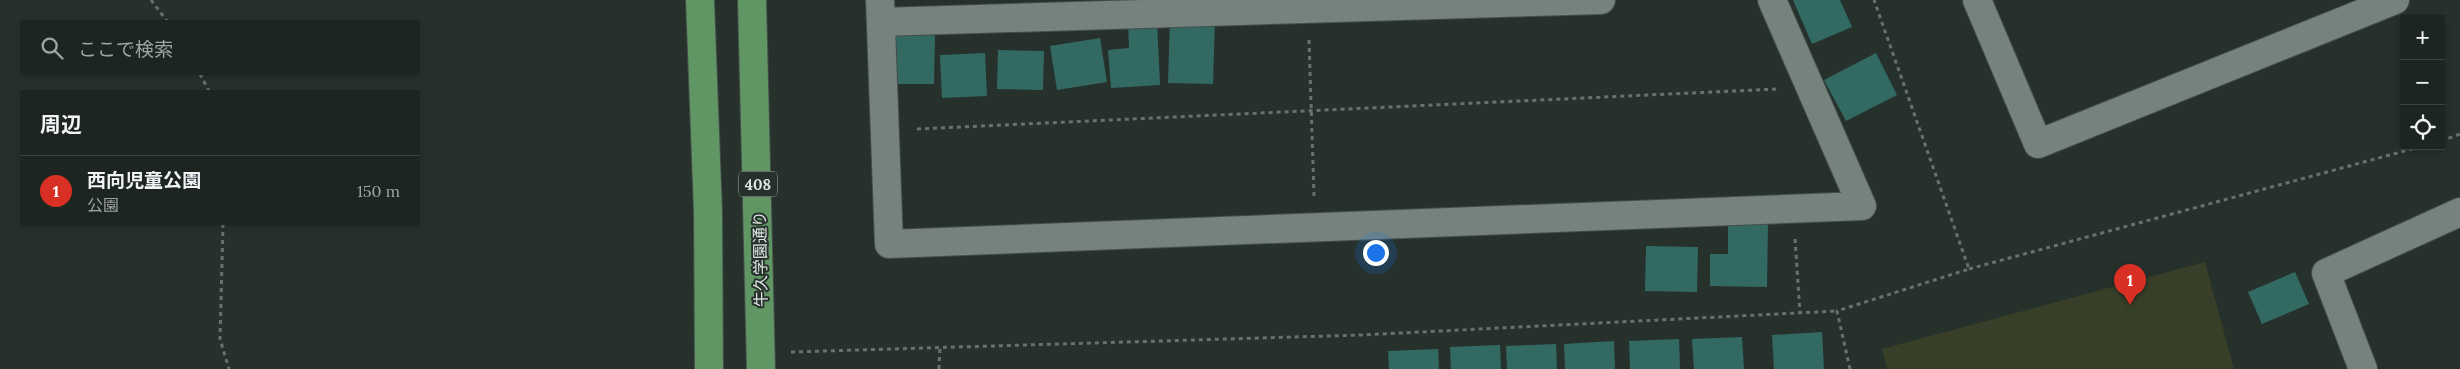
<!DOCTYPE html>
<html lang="ja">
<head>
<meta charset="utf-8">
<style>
  body { margin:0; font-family:Lora,"Noto Sans JP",serif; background:#2a312e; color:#f1f3f6 }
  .controls { position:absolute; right:15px; top:15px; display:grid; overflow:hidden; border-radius:0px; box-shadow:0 2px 8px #0003 }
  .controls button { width:45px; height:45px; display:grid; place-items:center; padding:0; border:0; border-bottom:1px solid #3b423f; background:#1d2521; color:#f1f3f6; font:25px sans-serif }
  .you { position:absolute; left:1375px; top:252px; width:18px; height:18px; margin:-12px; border:4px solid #fff; border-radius:50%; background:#1a73e8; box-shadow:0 0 0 8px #1a73e833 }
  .badge { display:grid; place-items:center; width:32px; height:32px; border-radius:50%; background:#d93025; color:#fff; font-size:16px; font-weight:700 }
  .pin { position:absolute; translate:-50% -41px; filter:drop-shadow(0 1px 2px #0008) }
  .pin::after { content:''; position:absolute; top:26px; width:18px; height:15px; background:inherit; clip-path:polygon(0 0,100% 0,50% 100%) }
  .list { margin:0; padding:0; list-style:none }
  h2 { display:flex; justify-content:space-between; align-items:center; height:65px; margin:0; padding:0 20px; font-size:21px }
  h2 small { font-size:16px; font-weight:400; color:#a0a5a5 }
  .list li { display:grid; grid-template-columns:32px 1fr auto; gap:15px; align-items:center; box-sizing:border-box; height:70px; padding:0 20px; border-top:1px solid #3b423f }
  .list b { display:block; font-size:19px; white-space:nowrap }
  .list p { margin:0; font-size:16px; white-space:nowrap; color:#a0a5a5 }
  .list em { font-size:16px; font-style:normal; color:#a0a5a5 }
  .icon { flex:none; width:28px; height:28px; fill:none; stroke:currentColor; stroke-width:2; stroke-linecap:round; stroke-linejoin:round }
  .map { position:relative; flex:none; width:2460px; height:369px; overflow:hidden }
  .search { position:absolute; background:#1d2521; box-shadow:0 2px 8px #0003; left:20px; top:20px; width:400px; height:55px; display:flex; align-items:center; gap:12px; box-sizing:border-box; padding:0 18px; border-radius:0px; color:#a0a5a5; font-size:19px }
  .panel { position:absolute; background:#1d2521; box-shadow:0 2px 8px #0003; left:20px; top:90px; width:400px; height:135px; border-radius:0px }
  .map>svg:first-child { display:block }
  .green { fill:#373f28 }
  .building { fill:#336963 }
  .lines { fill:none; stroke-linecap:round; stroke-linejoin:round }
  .minor-casing { stroke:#454e4a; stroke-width:30 }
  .trunk-casing { stroke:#454e4a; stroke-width:30 }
  .path { stroke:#68716c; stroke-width:3; stroke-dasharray:4 4; stroke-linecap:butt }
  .minor { stroke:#76827d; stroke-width:28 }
  .trunk { stroke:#609564; stroke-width:28 }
  .labels { text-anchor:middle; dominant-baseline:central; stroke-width:4; stroke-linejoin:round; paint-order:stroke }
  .shield { fill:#27312c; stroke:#a6aeab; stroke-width:1 }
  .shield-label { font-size:15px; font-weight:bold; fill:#dde4e1 }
  .street-label { font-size:16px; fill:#dde4e1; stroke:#27312c }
</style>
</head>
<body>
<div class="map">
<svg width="2460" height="369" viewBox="0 0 2460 369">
  <rect width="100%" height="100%" fill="#27312c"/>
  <polygon class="green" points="2205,262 2234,369 1887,369 1882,349"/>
  <g class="building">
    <polygon points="1793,0 1840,0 1852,27 1812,44"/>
    <polygon points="1170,18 1215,19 1213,84 1168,83"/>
    <polygon points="1157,21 1160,85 1111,88 1108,50 1129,48 1128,22"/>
    <polygon points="895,34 935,34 934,84 894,84"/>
    <polygon points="1100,38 1107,82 1057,90 1050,46"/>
    <polygon points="998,50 1044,51 1043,90 997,89"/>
    <polygon points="985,53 987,96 942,98 940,55"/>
    <polygon points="1876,53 1897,95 1846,121 1824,80"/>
    <polygon points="1728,221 1768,222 1767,287 1710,286 1710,254 1728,254"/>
    <polygon points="1646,246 1698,247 1697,292 1645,291"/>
    <polygon points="2295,272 2309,304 2262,324 2248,292"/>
    <polygon points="1822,332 1824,369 1774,369 1772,335"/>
    <polygon points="1742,337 1744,369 1694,369 1692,339"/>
    <polygon points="1679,339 1680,369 1630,369 1629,341"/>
    <polygon points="1614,341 1615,369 1565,369 1564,344"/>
    <polygon points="1556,344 1557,369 1507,369 1506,346"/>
    <polygon points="1500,345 1501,369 1451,369 1450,347"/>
    <polygon points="1438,349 1439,369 1389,369 1388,351"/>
  </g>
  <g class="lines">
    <g class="minor-casing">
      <g id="minor">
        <polyline points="880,0 889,244 1862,206 1772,0"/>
        <polyline points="1977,0 2038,144 2395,0"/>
        <polyline points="881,22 1601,0"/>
        <polyline points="2363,369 2326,273 2460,212"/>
      </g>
    </g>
    <g class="trunk-casing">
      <g id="trunk">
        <polyline points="700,0 708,212 709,369"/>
        <polyline points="752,0 761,369"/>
      </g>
    </g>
    <g class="path">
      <polyline points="151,0 167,21"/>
      <polyline points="1309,40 1314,196"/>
      <polyline points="200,74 209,91"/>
      <polyline points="917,129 1777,89"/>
      <polyline points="2441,141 2460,134"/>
      <polyline points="223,224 220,339 229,369"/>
      <polyline points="1795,239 1800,313"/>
      <polyline points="1969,269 2423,146"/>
      <polyline points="791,352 1361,335 1837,311"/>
      <polyline points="939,369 940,347"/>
      <polyline points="1850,369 1837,311 1969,269 1874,0"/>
    </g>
    <use href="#minor" class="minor"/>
    <use href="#trunk" class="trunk"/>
  </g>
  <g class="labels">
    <rect class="shield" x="739" y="171.5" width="38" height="25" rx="4"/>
    <g class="shield-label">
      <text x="758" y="184">408</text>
    </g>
    <g class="street-label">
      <text transform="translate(760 259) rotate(-91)">牛久学園通り</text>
    </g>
  </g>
</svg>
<div class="controls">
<button>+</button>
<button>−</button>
<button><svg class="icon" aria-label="locate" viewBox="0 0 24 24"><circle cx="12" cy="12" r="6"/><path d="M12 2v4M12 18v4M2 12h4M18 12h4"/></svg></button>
</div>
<div class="you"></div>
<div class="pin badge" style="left:2130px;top:305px">1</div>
<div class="search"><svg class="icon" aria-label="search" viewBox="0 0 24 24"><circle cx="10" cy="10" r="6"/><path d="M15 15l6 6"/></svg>ここで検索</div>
<section class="panel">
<h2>周辺<small></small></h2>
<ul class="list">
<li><span class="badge">1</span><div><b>西向児童公園</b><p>公園</p></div><em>150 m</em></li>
</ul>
</section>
</div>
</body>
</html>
